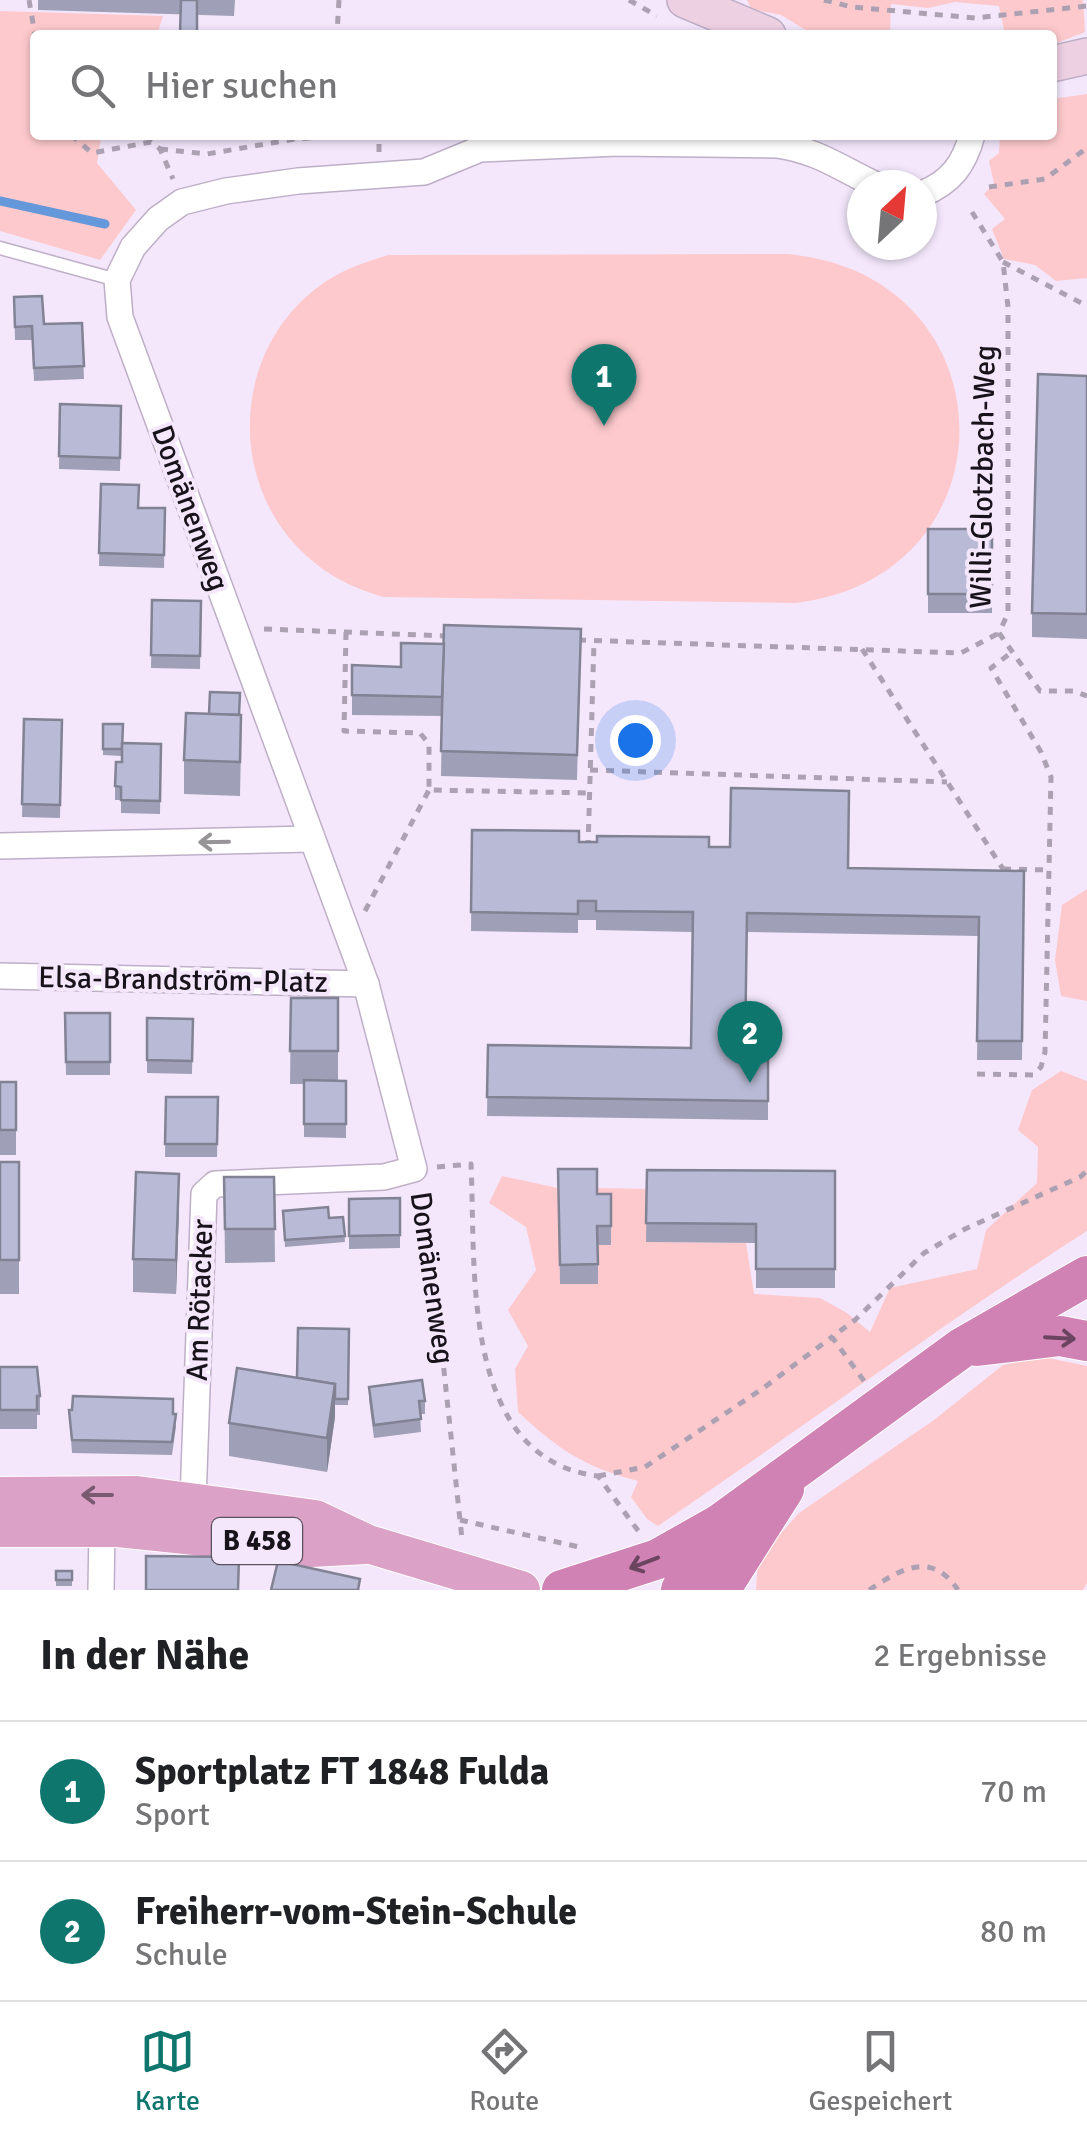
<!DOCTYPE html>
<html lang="de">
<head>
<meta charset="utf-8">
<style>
  body { margin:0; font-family:Signika,sans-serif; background:#f2f2f2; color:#202124 }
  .compass { position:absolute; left:847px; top:170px; width:90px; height:90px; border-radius:50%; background:#fff; box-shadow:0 2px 8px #0004; rotate:26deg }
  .you { position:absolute; left:635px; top:740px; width:35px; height:35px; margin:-25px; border:8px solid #fff; border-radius:50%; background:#1a73e8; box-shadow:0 0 0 15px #1a73e833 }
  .badge { display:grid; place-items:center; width:65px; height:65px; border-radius:50%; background:#0f766e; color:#fff; font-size:32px; font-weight:700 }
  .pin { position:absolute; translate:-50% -82px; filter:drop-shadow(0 2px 5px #0008) }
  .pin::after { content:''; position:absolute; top:52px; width:35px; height:30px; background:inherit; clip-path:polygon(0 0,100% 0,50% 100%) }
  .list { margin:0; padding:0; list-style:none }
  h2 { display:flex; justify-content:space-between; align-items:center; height:130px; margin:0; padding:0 40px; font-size:42px }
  h2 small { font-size:32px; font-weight:400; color:#757577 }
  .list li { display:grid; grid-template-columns:65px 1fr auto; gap:30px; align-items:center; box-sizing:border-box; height:140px; padding:0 40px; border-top:2px solid #e0e0e0 }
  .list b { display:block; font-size:38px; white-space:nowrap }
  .list p { margin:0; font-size:32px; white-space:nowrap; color:#757577 }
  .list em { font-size:32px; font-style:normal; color:#757577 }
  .icon { flex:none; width:55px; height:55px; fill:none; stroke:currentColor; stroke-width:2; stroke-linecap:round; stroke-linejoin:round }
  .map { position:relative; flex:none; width:1087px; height:1590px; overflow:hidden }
  .search { position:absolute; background:#fff; box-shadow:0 2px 8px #0004; left:30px; right:30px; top:30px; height:110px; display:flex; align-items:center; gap:25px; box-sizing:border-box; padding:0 35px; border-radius:10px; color:#757577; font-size:38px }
  .sheet { height:410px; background:#fff }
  nav { display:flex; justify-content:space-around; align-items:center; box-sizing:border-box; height:140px; border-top:2px solid #e0e0e0; background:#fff; font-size:28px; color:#757577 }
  nav a { display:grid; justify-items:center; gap:5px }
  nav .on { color:#0f766e }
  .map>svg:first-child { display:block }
  .green { fill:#fdc9cd }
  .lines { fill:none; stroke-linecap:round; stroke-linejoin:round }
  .stream { stroke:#6598da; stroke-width:9 }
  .service-casing { stroke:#beafc7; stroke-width:15 }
  .minor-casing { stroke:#beafc7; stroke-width:28 }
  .secondary-casing { stroke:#beafc7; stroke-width:38 }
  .primary-casing { stroke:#fff; stroke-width:40 }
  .trunk-casing { stroke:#fff; stroke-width:42 }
  .path { stroke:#aca1b2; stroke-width:5; stroke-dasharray:8 8; stroke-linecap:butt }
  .service { stroke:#fff; stroke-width:12 }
  .minor { stroke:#fff; stroke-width:25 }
  .secondary { stroke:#eed0e3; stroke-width:35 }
  .primary { stroke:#dca1c7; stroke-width:38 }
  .trunk { stroke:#d082b4; stroke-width:40 }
  .wall { fill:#9fa0b7 }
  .shaded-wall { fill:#828295 }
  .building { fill:#b9bad5; stroke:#828295; stroke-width:2.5 }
  .oneway { stroke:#979498 }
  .oneway2 { stroke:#6b4460 }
  .oneway3 { stroke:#7a5a71 }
  .labels { text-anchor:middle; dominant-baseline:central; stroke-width:8; stroke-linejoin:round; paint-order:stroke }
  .shield { fill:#f4e7fc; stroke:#5a525e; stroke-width:2.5 }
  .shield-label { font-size:28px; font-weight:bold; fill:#18121b }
  .street-label { font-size:30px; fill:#18121b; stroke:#f4e7fc }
</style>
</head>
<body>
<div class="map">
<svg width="1087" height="1590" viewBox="0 0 1087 1590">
  <rect width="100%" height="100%" fill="#f4e7fc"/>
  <g class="green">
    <polygon points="747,0 1083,0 1085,32 1052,45 1052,35 1005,35 999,6 955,2 928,8 891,4 890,35 814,35 781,15 751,9"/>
    <polygon points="0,11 163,16 157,35 35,35 35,135 113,135 101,138 97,163 136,210 100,260 0,231"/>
    <polygon points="1087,94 1087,278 1056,281 1035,265 1004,259 992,229 1005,219 984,194 994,184 989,161 999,153 1000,135 1052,135 1052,99"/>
    <path d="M787,254c226,20 231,322 9,349l-413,-6c-25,-8 -48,-17 -68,-34 -91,-72 -86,-216 10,-281 19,-13 41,-20 63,-27z"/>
    <polygon points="1087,889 1087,1001 1061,996 1055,960 1062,905"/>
    <path d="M1061,1071l26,10v150c-146,94 -285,197 -429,295l-11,-7 -16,-22 7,-16c-54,-14 -80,-32 -120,-69l-3,-43 13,-23 -20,-36 28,-40 -10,-43 -37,-24 13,-27 56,12 2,95h38l-1,-38h14l-14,-32v-25l50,1v53l99,1 8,51 66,4 27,15 23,19 20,-44 87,-19 9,-39 51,-47 1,-36 -20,-17 14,-40z"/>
    <polygon points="1044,1357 1087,1366 1087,1583 1083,1590 756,1590 758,1559 799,1513 934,1420 1003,1365"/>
  </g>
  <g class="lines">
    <polyline class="stream" points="0,201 105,224"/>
    <g class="service-casing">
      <polyline id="service" points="0,248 117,280"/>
    </g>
    <g class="minor-casing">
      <g id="minor">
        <path d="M922,194c29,-12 42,-29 50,-59"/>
        <polyline points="0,846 311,839"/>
        <polyline points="0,976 366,984"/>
        <path d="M193,1501l11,-307 11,-10 169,-7 30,-8 -48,-185 -246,-667 -3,-37 16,-33 25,-28 24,-17 44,-11 72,-10 126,-9 56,-23 137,-6 161,2c38,5 64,24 98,40"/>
        <polyline points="101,1590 102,1528"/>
      </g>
    </g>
    <g class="secondary-casing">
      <g id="secondary">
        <polyline points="685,0 768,35"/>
        <polyline points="1052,64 1087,56"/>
      </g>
    </g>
    <g class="primary-casing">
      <g id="primary">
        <polyline points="0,1496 137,1495 315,1519 368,1544 521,1590"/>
        <polyline points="0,1528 118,1528 311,1548 365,1545"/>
      </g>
    </g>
    <g class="trunk-casing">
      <g id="trunk">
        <polyline points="977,1346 1060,1336 1087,1341"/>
        <polyline points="562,1590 658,1559 720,1524 963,1347 1087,1276"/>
        <polyline points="681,1590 718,1527"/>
        <polyline points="720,1590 784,1489"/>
      </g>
    </g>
    <g class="path">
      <polyline points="29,0 35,35"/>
      <polyline points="339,0 337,33 352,35"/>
      <polyline points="629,0 657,16"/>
      <polyline points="824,0 852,7 975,18 1087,6"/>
      <polyline points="71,135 92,153 151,142 160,149 173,179"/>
      <polyline points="160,149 207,154 295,139 362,135"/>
      <polyline points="379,152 379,135"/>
      <polyline points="989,187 1045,179 1087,148"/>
      <polyline points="972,212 1003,262 1008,307 1008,613 999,633 1040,691 1073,691 1087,696"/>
      <polyline points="1003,262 1087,306"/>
      <polyline points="264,629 447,636"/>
      <polyline points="346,632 344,731 420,733 429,744 429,790 590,793"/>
      <polyline points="578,640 961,653 999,633"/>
      <polyline points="862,649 1003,869 1002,875"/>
      <polyline points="590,770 947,782"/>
      <polyline points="588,848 594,641"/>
      <polyline points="1003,869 1049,870"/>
      <polyline points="365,911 429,790"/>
      <polyline points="977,1074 1033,1075 1041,1067 1045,1052 1051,777 1041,752 991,668 1012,652"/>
      <path d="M437,1167l34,-3c5,102 -12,295 127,312l41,56"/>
      <polyline points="425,1193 462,1539"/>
      <polyline points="864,1381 832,1337 855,1320 924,1253 965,1229 1080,1177 1087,1171"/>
      <polyline points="598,1476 645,1467 762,1389 832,1337"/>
      <polyline points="460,1520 579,1547"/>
      <path d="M869,1590c33,-22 63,-39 89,0"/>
    </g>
    <use href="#service" class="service"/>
    <use href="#minor" class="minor"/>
    <use href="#secondary" class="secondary"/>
    <use href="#primary" class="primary"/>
    <use href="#trunk" class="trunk"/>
  </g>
  <g class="wall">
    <polygon points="38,0 235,0 234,16 38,10"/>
    <polygon points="14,297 44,324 82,323 84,379 34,381 32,340 15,340"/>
    <polygon points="1087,376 1087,639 1032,637 1032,613"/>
    <polygon points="60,404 121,406 120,471 59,469"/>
    <polygon points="101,484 139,508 165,508 164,568 99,566"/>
    <rect x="928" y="529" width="64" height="84"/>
    <polygon points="152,600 201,601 200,669 151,668"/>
    <polygon points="581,629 577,780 441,776 442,716 352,715 352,665 401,667 444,644"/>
    <polygon points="239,715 241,749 240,796 184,794 184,760"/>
    <polygon points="24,719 62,720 60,818 22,817"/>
    <polygon points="103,724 123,743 161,744 160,814 121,813 121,800 115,800 115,786 122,756 103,755"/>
    <polygon points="472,830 579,842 848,868 1024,871 1022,1060 977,1060 979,936 747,932 745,1049 768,1049 768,1120 487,1116 488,1045 691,1048 692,932 596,930 596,920 578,920 578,933 471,931"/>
    <polygon points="291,998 338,998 338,1081 346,1081 346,1138 304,1137 304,1084 290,1084"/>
    <polygon points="65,1013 110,1013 110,1075 66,1075"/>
    <polygon points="147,1018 193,1019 192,1074 147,1073"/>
    <rect x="0" y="1082" width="16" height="73"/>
    <polygon points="166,1097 218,1097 217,1157 165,1157"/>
    <rect x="0" y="1162" width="19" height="132"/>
    <polygon points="558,1169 597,1194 611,1194 611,1245 598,1245 598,1284 560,1284"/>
    <polygon points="647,1170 835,1171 835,1288 756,1288 756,1243 646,1242"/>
    <polygon points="224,1177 274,1177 275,1262 225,1263"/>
    <polygon points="400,1198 400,1248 349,1249 349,1199"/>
    <polygon points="179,1207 176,1294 133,1292 133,1259"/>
    <polygon points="283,1211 329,1218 343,1217 345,1242 285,1247"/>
    <polygon points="349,1329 348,1405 335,1405 335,1417 327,1472 229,1456 229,1423 297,1378"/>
    <polygon points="0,1367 40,1396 40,1415 37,1415 37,1429 0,1429"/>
    <polygon points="369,1387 425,1401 425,1414 420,1414 421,1432 374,1438 369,1400"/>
    <polygon points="69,1410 173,1412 176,1427 172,1455 72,1453"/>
    <rect x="56" y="1571" width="16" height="15"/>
  </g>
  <g class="shaded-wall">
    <polygon points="179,1174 179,1207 176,1294 176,1260"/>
    <polygon points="335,1384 335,1417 327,1472 327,1438"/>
  </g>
  <g class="building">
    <polygon points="181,0 197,0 197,35 180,35"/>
    <polygon points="42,296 44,324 82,323 84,366 34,368 32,326 15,327 14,297"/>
    <polygon points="1038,374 1087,376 1087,614 1032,613"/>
    <polygon points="60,404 121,406 120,458 59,456"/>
    <polygon points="101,484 139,485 138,508 165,508 164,555 99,553"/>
    <rect x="928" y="529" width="64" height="65"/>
    <polygon points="152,600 201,601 200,656 151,655"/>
    <polygon points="444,625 581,629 577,755 441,751"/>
    <polygon points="401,643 444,644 442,697 352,695 352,665 401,667"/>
    <polygon points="210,692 240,693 239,715 209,714"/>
    <polygon points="186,713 241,715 240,762 184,760"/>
    <polygon points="24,719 62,720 60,805 22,804"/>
    <polygon points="103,724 123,724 122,749 103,749"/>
    <polygon points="122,743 161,744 160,801 121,800 121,787 115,786 116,762 122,762"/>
    <polygon points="731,788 849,791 848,868 1024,871 1022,1041 977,1041 979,917 747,913 745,1049 768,1049 768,1101 487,1097 488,1045 691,1048 693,912 596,911 596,901 578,901 578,914 471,912 472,830 579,831 579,842 597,842 597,836 709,837 709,847 730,847"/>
    <polygon points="291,998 338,998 338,1051 290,1051"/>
    <polygon points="65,1013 110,1013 110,1062 66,1062"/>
    <polygon points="147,1018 193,1019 192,1061 147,1060"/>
    <polygon points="304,1080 346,1081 346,1124 304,1124"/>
    <rect x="0" y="1082" width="16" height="48"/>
    <polygon points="166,1097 218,1097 217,1144 165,1144"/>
    <rect x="0" y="1162" width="19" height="98"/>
    <polygon points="558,1169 597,1169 597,1194 611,1194 611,1226 597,1226 598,1264 560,1265"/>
    <polygon points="647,1170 835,1171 835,1269 756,1269 756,1224 646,1223"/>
    <polygon points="136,1172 179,1174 176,1260 133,1259"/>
    <polygon points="224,1177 274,1177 275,1229 225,1229"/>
    <polygon points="400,1198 400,1235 349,1236 349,1199"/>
    <polygon points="328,1207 329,1218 343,1217 345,1236 285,1240 283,1211"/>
    <polygon points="298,1328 349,1329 348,1399 335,1399 335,1384 297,1378"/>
    <polygon points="0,1367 37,1367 40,1396 37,1396 37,1410 0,1410"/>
    <polygon points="237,1368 335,1384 327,1438 229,1423"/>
    <polygon points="422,1380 425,1401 419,1401 421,1419 374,1425 369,1387"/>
    <polygon points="73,1396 173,1399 173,1414 176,1414 172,1442 72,1440 69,1410 72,1410"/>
    <polygon points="146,1556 239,1557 238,1590 146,1590"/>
    <polygon points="278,1561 360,1579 358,1590 271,1590"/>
    <rect x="56" y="1571" width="16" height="9"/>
  </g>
  <defs><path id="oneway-shaft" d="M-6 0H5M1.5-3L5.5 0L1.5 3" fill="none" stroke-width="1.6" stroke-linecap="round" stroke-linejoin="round" transform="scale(2.5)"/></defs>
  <use class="oneway" href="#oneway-shaft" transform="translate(214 842) rotate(179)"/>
  <g class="oneway2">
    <use href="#oneway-shaft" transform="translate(1060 1338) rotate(3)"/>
    <use href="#oneway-shaft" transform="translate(644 1563) rotate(159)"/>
  </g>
  <use class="oneway3" href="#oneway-shaft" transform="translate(97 1495) rotate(180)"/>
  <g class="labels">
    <rect class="shield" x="212" y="1518" width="90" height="46" rx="8"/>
    <g class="shield-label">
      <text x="257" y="1541">B 458</text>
    </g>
    <g class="street-label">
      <text transform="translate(983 477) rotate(-89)">Willi-Glotzbach-Weg</text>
      <text transform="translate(190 508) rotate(70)">Domänenweg</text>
      <text transform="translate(183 980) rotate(1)">Elsa-Brandström-Platz</text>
      <text transform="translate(432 1278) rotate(82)">Domänenweg</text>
      <text transform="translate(200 1300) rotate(-88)">Am Rötacker</text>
    </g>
  </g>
</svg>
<svg class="compass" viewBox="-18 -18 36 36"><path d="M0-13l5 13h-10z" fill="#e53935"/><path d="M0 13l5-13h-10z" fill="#757577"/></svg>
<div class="you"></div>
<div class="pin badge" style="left:604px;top:426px">1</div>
<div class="pin badge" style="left:750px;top:1083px">2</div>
<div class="search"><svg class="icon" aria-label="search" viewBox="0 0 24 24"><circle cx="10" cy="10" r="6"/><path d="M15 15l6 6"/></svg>Hier suchen</div>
</div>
<section class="sheet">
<h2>In der Nähe<small>2 Ergebnisse</small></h2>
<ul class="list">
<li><span class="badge">1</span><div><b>Sportplatz FT 1848 Fulda</b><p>Sport</p></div><em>70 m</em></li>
<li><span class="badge">2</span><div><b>Freiherr-vom-Stein-Schule</b><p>Schule</p></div><em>80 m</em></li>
</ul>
</section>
<nav>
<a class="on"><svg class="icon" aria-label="map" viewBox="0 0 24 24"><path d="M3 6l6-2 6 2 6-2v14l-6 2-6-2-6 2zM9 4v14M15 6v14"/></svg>Karte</a>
<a><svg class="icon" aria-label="directions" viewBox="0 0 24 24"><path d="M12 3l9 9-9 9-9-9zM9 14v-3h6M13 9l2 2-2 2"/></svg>Route</a>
<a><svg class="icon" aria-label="saved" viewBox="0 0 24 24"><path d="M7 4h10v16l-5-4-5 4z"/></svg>Gespeichert</a>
</nav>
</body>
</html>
